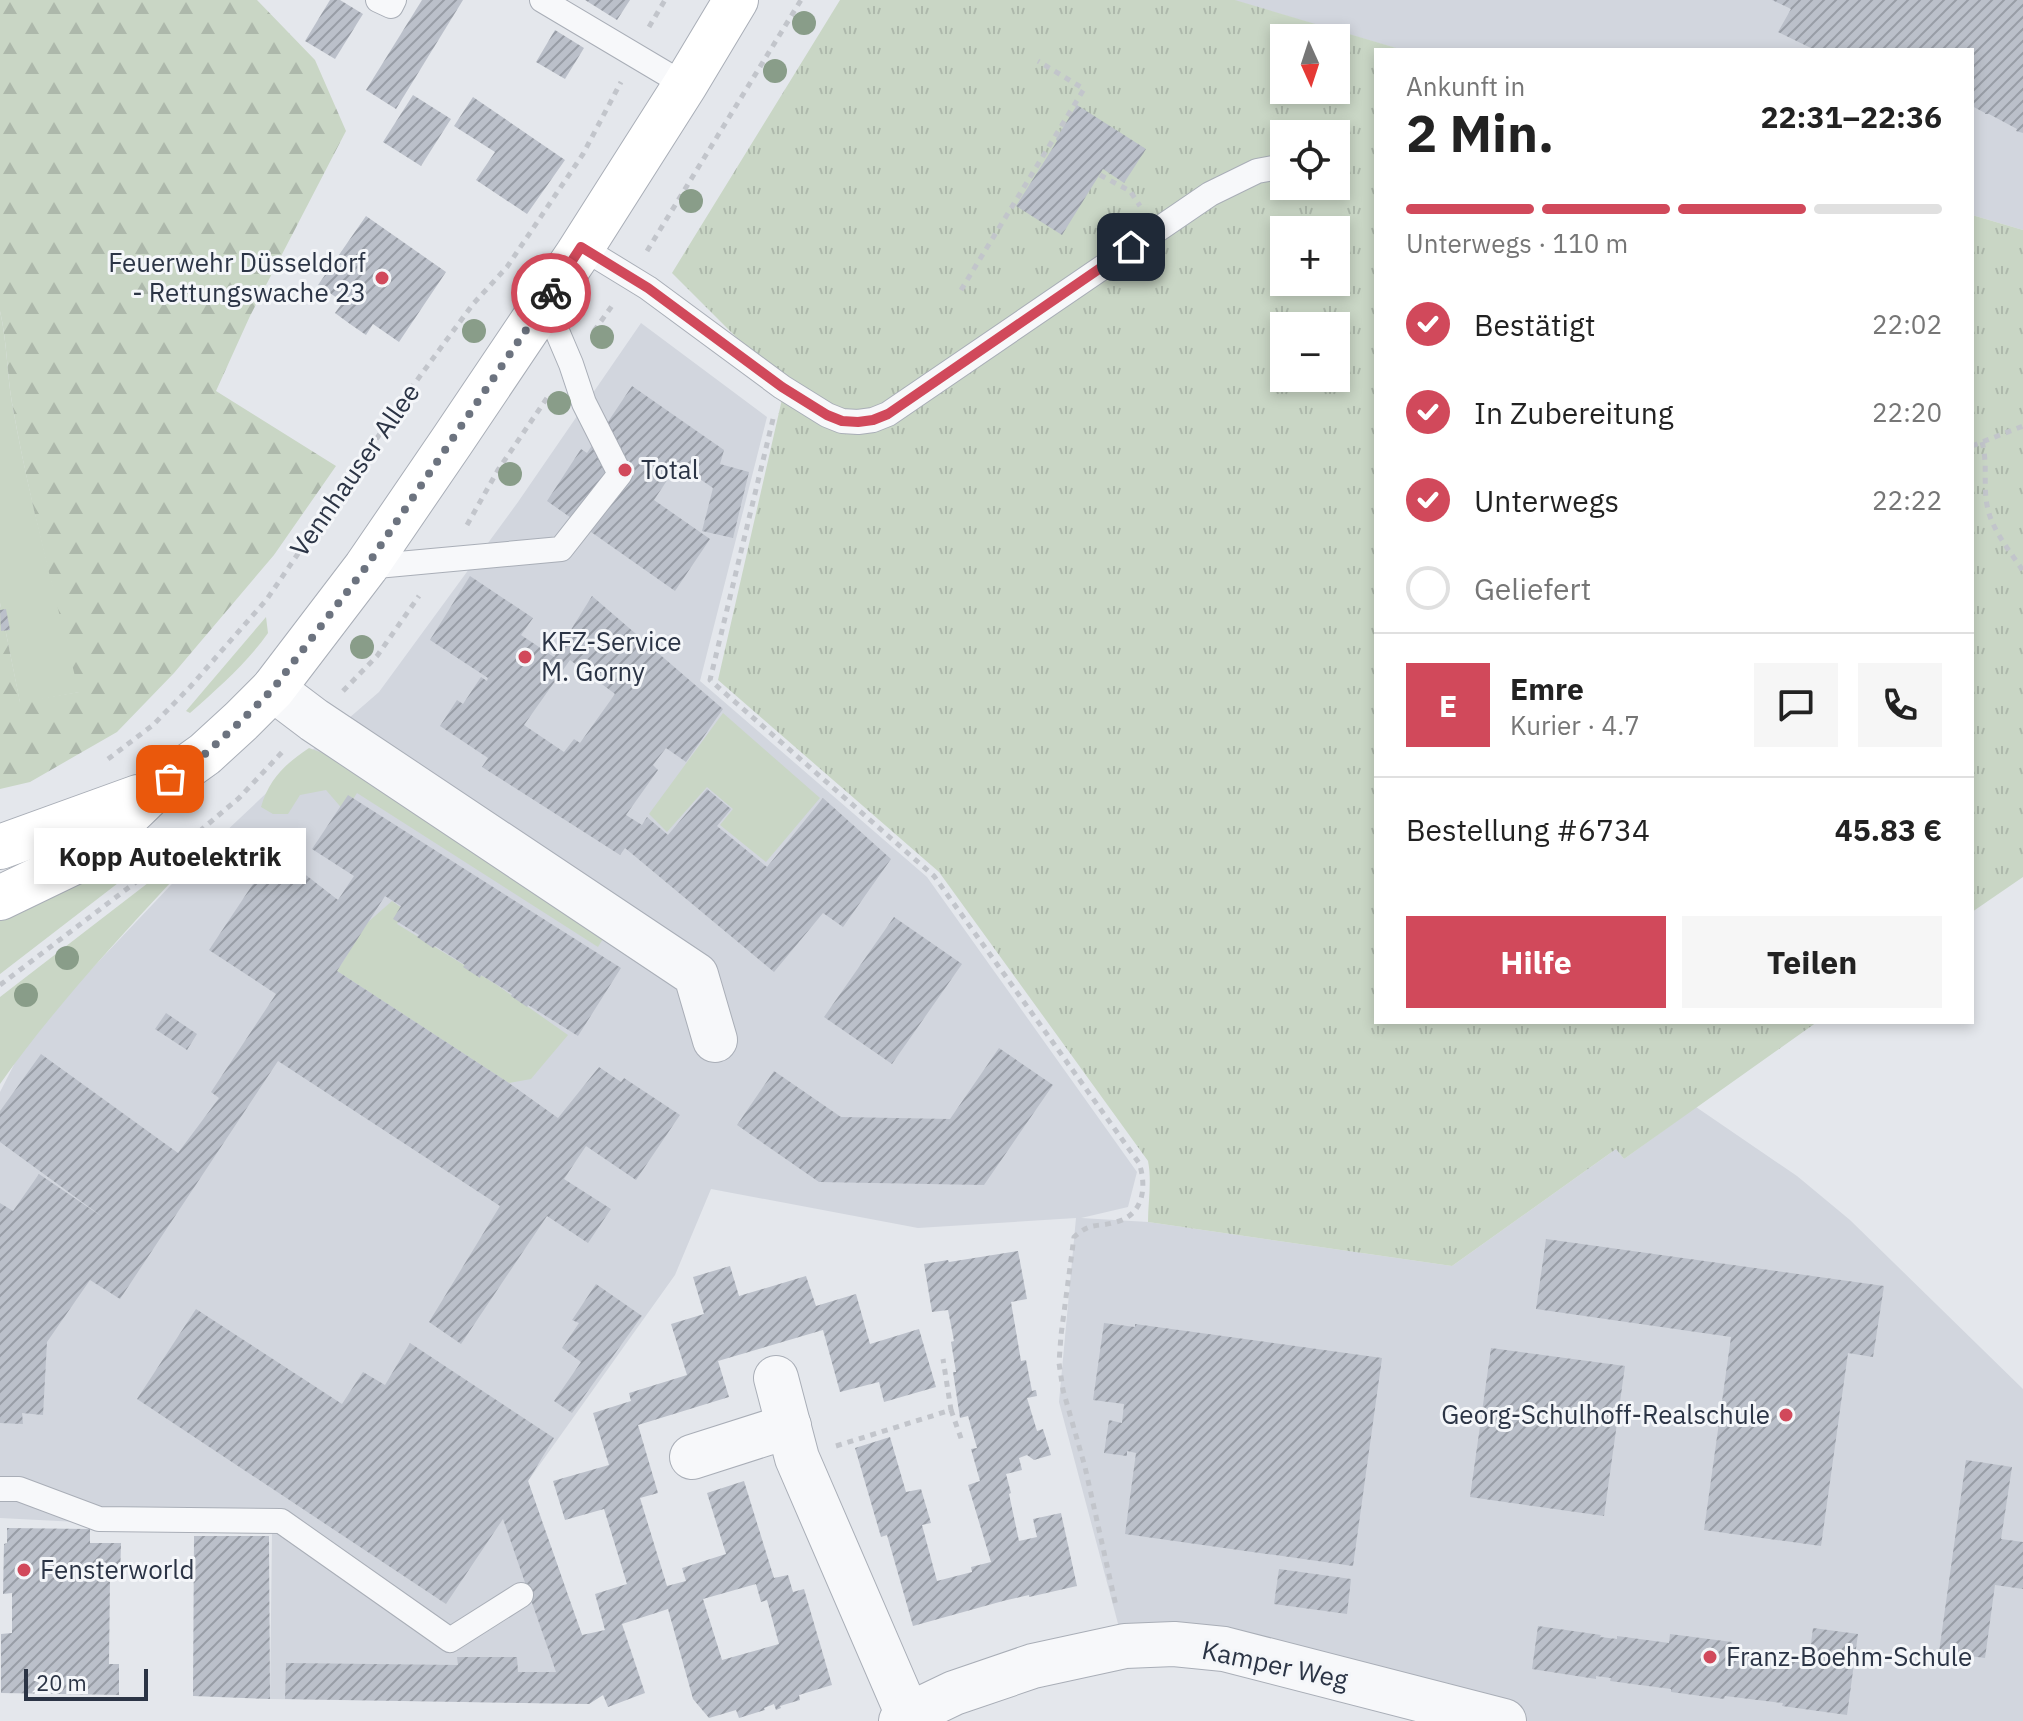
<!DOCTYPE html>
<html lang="de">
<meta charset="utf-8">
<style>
:root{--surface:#fff;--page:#f6f6f6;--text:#222;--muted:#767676;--line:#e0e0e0;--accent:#d1495b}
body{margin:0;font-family:"IBM Plex Sans",sans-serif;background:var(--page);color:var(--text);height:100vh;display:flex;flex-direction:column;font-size:30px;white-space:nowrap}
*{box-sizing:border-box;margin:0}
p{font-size:26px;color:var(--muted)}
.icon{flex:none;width:44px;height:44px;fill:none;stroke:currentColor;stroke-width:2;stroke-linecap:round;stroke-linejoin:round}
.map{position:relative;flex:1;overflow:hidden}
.side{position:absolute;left:1374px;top:48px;width:600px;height:976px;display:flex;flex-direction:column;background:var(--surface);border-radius:0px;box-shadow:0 4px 12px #0003}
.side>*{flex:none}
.needle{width:52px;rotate:177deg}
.buttons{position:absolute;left:1270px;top:24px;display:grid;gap:16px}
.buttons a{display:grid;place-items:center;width:80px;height:80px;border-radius:0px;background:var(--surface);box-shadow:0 4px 12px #0003;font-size:40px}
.scale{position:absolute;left:24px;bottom:20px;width:124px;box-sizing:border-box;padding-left:8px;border:4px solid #2b3445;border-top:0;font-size:22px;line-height:28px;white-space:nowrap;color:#2b3445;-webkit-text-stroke:6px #f4f6f9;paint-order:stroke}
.pin{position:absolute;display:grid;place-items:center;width:68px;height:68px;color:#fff;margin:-34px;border-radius:16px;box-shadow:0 4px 12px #0006}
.courier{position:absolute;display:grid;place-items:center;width:80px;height:80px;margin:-40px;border:6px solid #d1495b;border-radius:50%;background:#fff;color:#222;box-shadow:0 2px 10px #0007}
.bubble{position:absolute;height:56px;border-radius:0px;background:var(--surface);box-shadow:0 4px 12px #0003;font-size:26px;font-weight:800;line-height:56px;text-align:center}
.summary em{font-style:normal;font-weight:800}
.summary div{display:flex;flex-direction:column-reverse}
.summary{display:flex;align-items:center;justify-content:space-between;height:136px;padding:0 32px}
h1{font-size:52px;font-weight:800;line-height:60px}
.bar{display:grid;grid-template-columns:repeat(4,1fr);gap:12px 8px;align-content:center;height:96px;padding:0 32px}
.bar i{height:10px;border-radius:6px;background:var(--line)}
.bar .current{background:var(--accent)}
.bar p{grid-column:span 4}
.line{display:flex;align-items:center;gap:20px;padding:0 32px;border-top:2px solid var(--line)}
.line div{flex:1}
.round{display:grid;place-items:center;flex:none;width:84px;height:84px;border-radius:0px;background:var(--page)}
ol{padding:0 32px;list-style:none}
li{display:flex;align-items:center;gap:24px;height:88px}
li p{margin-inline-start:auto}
li .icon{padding:8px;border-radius:50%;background:var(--accent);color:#fff;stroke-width:4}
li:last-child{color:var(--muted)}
li i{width:44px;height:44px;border:4px solid var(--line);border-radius:50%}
.cta{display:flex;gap:16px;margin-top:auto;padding:16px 32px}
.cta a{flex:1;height:92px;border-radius:0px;background:var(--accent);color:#fff;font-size:32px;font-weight:800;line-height:92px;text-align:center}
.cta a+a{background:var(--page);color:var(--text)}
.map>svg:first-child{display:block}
</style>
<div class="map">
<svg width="2023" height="1721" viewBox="0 0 2023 1721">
<defs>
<pattern id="forest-firs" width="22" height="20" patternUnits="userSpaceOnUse" patternTransform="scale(2)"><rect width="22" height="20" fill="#c9d6c5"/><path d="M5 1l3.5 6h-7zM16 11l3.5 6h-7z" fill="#adb8ab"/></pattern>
<pattern id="park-tufts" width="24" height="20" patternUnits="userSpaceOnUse" patternTransform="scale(2)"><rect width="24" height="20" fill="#c9d6c5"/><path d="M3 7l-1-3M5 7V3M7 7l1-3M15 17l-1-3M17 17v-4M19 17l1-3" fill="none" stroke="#adb8ab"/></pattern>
<pattern id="building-hatch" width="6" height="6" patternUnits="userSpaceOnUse" patternTransform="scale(2)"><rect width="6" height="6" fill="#bbc0ca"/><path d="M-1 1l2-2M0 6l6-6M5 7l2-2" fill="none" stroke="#989da6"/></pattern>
</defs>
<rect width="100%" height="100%" fill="#e4e7ec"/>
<!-- built -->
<g fill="#d2d6de">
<polygon points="1233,0 2023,0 2023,230 1972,215 1972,50 1402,50"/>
<polygon points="641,323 767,417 700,681 927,877 1137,1172 1128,1207 1081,1218 1148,1222 1452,1266 1616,1149 1624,1159 1696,1107 1797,1176 1850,1220 2023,1389 2023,1721 1521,1721 1121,1635 1059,1402 1076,1218 918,1228 711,1189 675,1275 528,1481 603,1695 589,1704 270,1699 272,1532 0,1518 0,1092 21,1051 82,979 187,868 310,752 379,692 518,502"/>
</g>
<!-- green -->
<g fill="#c9d6c5">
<path d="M0,311C7,342 7,373 12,403C29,500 56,596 80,692L20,703L0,603Z"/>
<path d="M266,617L268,633C247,663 218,688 190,713L186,711Z"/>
<polygon points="723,713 820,798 766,862 720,825 733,809 707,787 667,832 649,814"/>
<path d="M309,748L334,757L609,929L598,947L357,793L345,812L326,790L300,795L288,814H273L261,807C269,779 285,764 309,748Z"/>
<polygon points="146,845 151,852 150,858 148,860 0,974 0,921 124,859"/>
<path d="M159,879L170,883C110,948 51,1012 0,1084V997L148,883Z"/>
<polygon points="392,901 406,911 397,924 497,985 568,1035 531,1079 509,1083 337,971 367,923"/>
</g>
<!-- forest -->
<path fill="url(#forest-firs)" d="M0,0H257L315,60L346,131L250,316L216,391L336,466L274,555L174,673L117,732L30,782L0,789V603L20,702L79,692C55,596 29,500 12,403C7,373 7,342 0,311Z"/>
<!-- park -->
<g fill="url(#park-tufts)" fill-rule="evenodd">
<path d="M840,0H1235L1403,50H1376V1022H1817L1624,1159L1616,1149L1452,1266L1148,1222C1148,1202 1152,1181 1148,1161L939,872L718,680L785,386L672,273ZM1284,38H1336V90H1284ZM1284,134H1336V186H1284ZM1284,230H1336V282H1284ZM1284,326H1336V378H1284Z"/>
<polygon points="1972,215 2023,230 2023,877 1972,912"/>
</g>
<!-- building -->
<g fill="url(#building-hatch)" fill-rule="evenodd">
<polygon points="330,0 340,0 363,14 335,59 305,41"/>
<polygon points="422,0 463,0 396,109 366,90"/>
<polygon points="585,0 630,0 617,20"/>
<polygon points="1772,0 2023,0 2023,133 2016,131 2017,129 1989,114 1985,114 1985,113 1972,106 1972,50 1815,50 1778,32 1791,9"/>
<polygon points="555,30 584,48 565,79 536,62"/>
<polygon points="413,95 451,119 421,166 383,142"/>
<polygon points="473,97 565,160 527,214 476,180 495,152 454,126"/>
<polygon points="1077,105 1146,149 1124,183 1103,169 1062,235 1016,206 1054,146 1057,141 1056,139"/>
<polygon points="366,216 446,272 399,342 373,324 366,335 350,324 335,313 343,302 318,285"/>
<polygon points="632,386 724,450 720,464 749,472 733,538 702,531 713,488 678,464 654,500 710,539 675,591 547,501 581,449 587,453"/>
<path d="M470,576L533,618L521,635L554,657L592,596L723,709L686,762L666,748L653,765L658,770L626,815L642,825L647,817L668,835L707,789L731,809L717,826L767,867L823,798L891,859L843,927L823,913L774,972L625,848L620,855L482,767L488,758L440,726L457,700L463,704L481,677L487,681L488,678L430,640ZM570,660L615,694L580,743L574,739L564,752L524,725Z"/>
<polygon points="6,609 10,630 1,631 0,610"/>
<polygon points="348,795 621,968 578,1036 528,1005 527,1007 511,996 512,994 481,975 480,978 463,967 465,965 435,946 433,948 417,937 419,935 393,919 401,906 385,896 337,971 509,1083 558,1118 599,1067 621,1082 624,1078 680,1115 636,1180 586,1146 564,1179 611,1209 588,1243 547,1216 461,1344 429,1322 500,1206 278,1061 120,1299 90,1280 47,1342 43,1415 22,1413 23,1424 0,1423 0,1203 13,1211 39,1174 104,1218 0,1142 0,1111 41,1054 178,1153 219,1098 211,1092 276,994 209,950 275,851 338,900 354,876 312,849"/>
<polygon points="894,917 962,964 892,1064 824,1017"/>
<polygon points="166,1013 197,1034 187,1050 155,1029"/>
<polygon points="999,1048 1053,1085 984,1185 819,1182 737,1125 774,1071 841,1117 950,1119"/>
<polygon points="1546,1239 1884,1286 1873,1357 1848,1353 1821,1546 1704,1530 1731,1337 1536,1309"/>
<polygon points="1018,1251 1027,1299 1011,1302 1021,1361 1026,1360 1032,1391 1036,1390 1037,1396 1027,1398 1037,1431 1043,1429 1051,1455 1034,1460 1027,1455 1019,1458 1022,1470 1006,1474 1011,1493 1009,1494 1019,1541 1037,1537 1033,1519 1061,1513 1077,1586 1029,1597 1029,1595 1003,1601 913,1626 887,1535 881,1537 855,1448 890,1437 906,1492 921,1489 931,1523 922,1525 937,1581 972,1572 971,1567 991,1562 968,1485 980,1481 971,1449 977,1448 968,1416 960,1418 953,1372 956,1372 951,1342 954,1341 948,1310 932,1312 924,1264 948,1260 949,1262"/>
<path d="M730,1266L739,1296L806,1276L816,1306L856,1294L870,1344L919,1329L936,1387L884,1402L879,1382L840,1392L823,1330L718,1361L729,1397L638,1425L658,1493L640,1498L667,1586L686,1581L682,1568L726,1554L707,1493L744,1481L774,1578L788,1575L793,1592L804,1589L832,1685L799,1695L800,1700L780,1706L781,1708L776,1710L774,1704L764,1708L765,1710L739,1718L736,1710L709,1718L693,1699L668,1609L622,1624L645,1693L608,1707L603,1695L589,1704L285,1699L286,1663L458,1665L457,1657H517L518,1672H556L503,1519L446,1604L137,1399L196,1309L342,1404L363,1372L385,1385L410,1343L554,1438L528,1481L582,1635L605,1630L595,1594L627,1584L604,1509L565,1520L553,1481L609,1465L593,1413L631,1401L629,1393L687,1375L671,1324L704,1314L693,1277ZM756,1584L761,1602L767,1600L779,1644L722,1660L703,1599Z"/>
<polygon points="596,1284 642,1316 572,1413 554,1401 581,1362 562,1348 579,1323 572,1320"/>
<polygon points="1104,1323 1135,1327 1135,1324 1382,1358 1353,1566 1125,1534 1136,1453 1127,1451 1127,1456 1104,1453 1109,1420 1122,1423 1124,1404 1093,1400"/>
<polygon points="1491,1348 1625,1366 1604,1516 1470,1497"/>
<polygon points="1966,1460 2012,1467 2001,1539 2023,1542 2023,1589 1995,1585 1985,1658 1939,1652"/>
<polygon points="7,1528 90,1529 90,1543 121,1543 120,1579 110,1580 109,1664 119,1664 119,1695 1,1693 1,1634 12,1633 12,1593 3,1594 4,1544 7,1543"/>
<polygon points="194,1536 269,1536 270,1699 193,1696"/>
<polygon points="1279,1569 1351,1579 1347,1614 1274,1604"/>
<polygon points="1538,1626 1601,1635 1600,1637 1617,1639 1617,1636 1669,1643 1670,1634 1732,1642 1731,1650 1809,1659 1813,1628 1858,1634 1847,1715 1782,1706 1783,1703 1725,1696 1724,1699 1671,1692 1671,1689 1610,1681 1611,1678 1596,1676 1596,1679 1532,1669"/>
</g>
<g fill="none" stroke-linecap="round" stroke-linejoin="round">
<defs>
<g id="lane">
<polyline points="378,0 391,6 394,0"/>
<polyline points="542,0 685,85"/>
<polyline points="581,247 648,288 782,387 827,415 842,421 858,422 873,420 888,414 1210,194 1257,171 1284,166"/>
<polyline points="366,567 561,549 620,474 584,403 571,364 545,303"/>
<polyline points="0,1489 19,1489 99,1519 281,1521 450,1640 521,1595"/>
</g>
<g id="street">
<polyline points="273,689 314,720 696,975 715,1040"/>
<polyline points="776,1378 797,1458 908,1715"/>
<polyline points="692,1457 789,1426"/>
<polyline points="901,1721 908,1715 954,1693 1033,1666 1125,1646 1174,1644 1224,1649 1504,1721"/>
</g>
<g id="secondary">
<polyline points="0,847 138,797"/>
<polyline points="0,898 85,857 152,792 205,754 241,721 273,689 366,567 452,441 577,255 685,85 736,0"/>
</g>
</defs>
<!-- lane casing -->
<use href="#lane" stroke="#a9aeb7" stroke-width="26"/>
<!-- street casing -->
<use href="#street" stroke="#a9aeb7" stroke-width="46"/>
<!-- secondary casing -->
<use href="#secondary" stroke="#a9aeb7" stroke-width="46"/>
<!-- path -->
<g stroke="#c2c5cb" stroke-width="5" stroke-dasharray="6 6" stroke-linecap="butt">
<polyline points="649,27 665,0"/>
<polyline points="1100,175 1130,191 1140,206"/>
<polyline points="647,251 801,0"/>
<polyline points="961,290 1084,89 1038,61"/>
<polyline points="594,331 614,303"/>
<path d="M773,419L710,680L934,876L1139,1163C1147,1186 1144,1215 1116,1222C1096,1228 1092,1221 1074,1237L1061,1335L1059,1363L1063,1390L1085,1467L1116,1606"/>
<path d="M1982,442C1988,463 1983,484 1987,505C1991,529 2010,551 2023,571"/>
<polyline points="1972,446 2023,426"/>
<polyline points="467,525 498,470 547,398"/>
<polyline points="343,691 377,656 419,596"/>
<polyline points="108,759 153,725 190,687 267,599 412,387 473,304 507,267 583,154 621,82"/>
<polyline points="0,985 169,857 239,798 285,749"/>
<polyline points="951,1410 962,1441"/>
<polyline points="836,1446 951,1410 943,1359"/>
</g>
<!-- lane -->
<use href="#lane" stroke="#f7f8fa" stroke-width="24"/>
<!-- street -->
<use href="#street" stroke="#f7f8fa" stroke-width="44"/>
<!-- secondary -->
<use href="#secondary" stroke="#fff" stroke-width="44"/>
</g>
<!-- trees -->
<g fill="#899d89">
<circle cx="804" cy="23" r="12"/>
<circle cx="775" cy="71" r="12"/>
<circle cx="691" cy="201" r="12"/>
<circle cx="474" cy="331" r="12"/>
<circle cx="602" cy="337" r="12"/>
<circle cx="559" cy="403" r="12"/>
<circle cx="510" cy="474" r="12"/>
<circle cx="362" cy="647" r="12"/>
<circle cx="67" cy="958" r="12"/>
<circle cx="26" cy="995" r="12"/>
</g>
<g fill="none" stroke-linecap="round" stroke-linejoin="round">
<!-- done -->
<polyline stroke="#6c737f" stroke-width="8" stroke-dasharray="0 14.4" points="170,779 205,754 241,721 273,689 366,567 551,293"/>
<!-- route -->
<polyline stroke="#d1495b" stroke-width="10" points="551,293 581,247 648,288 782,387 827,415 842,421 858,422 873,420 888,414 1131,247"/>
</g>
<!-- markers -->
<g fill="#d1495b" stroke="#f4f6f9" stroke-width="3">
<circle cx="382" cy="278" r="8"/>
<circle cx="625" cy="470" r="8"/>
<circle cx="525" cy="657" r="8"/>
<circle cx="1786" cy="1415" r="8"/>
<circle cx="24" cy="1570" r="8"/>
<circle cx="1710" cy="1657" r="8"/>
</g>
<g text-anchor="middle" stroke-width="6" stroke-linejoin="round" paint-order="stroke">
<!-- poi labels -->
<g font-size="26" fill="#2b3445" stroke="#f4f6f9" text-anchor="start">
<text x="366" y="272" text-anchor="end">Feuerwehr Düsseldorf<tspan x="366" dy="30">- Rettungswache 23</tspan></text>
<text x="641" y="479">Total</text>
<text x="541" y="651">KFZ-Service<tspan x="541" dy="30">M. Gorny</tspan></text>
<text x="1770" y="1424" text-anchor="end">Georg-Schulhoff-Realschule</text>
<text x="40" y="1579">Fensterworld</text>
<text x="1726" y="1666">Franz-Boehm-Schule</text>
</g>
<!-- street labels -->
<g font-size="26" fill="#2b3445" stroke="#f4f6f9">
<text transform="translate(355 470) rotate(-55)" y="9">Vennhauser Allee</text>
<text transform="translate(1275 1665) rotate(12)" y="9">Kamper Weg</text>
</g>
</g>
</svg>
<div class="buttons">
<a><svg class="needle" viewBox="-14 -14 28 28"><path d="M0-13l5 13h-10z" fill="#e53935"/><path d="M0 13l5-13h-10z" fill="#767676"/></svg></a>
<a><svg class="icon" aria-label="locate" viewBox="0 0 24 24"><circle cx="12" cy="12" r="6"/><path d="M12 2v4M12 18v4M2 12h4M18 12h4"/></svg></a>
<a>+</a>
<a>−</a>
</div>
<div class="scale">20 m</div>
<div class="pin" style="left:170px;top:779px;background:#ea580c"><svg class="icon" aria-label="bag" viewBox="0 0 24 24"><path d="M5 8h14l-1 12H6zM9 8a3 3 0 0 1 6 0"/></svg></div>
<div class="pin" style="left:1131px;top:247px;background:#1f2937"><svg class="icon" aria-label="home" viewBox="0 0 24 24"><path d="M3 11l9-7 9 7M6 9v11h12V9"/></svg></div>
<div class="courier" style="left:551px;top:293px"><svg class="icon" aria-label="bike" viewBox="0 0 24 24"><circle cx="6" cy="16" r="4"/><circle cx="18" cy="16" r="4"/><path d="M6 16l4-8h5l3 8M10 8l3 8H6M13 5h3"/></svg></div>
<div class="bubble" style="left:34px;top:828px;width:272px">Kopp Autoelektrik</div>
<section class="side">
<div class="summary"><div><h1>2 Min.</h1><p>Ankunft in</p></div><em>22:31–22:36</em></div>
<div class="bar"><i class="current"></i><i class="current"></i><i class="current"></i><i></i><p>Unterwegs · 110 m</p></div>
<ol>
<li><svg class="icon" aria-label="check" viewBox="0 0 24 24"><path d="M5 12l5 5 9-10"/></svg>Bestätigt<p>22:02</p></li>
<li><svg class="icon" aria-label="check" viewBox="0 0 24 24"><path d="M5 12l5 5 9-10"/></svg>In Zubereitung<p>22:20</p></li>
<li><svg class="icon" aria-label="check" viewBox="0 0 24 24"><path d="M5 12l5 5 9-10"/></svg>Unterwegs<p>22:22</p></li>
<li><i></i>Geliefert</li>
</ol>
<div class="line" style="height:144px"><b class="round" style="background:var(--accent);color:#fff">E</b><div><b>Emre</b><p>Kurier · 4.7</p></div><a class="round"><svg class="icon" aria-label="chat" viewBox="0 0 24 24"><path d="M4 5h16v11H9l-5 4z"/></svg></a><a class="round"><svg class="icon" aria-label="phone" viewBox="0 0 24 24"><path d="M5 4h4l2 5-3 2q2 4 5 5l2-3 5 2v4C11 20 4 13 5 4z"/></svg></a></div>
<div class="line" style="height:104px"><div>Bestellung #6734</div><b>45.83 €</b></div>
<div class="cta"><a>Hilfe</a><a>Teilen</a></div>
</section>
</div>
